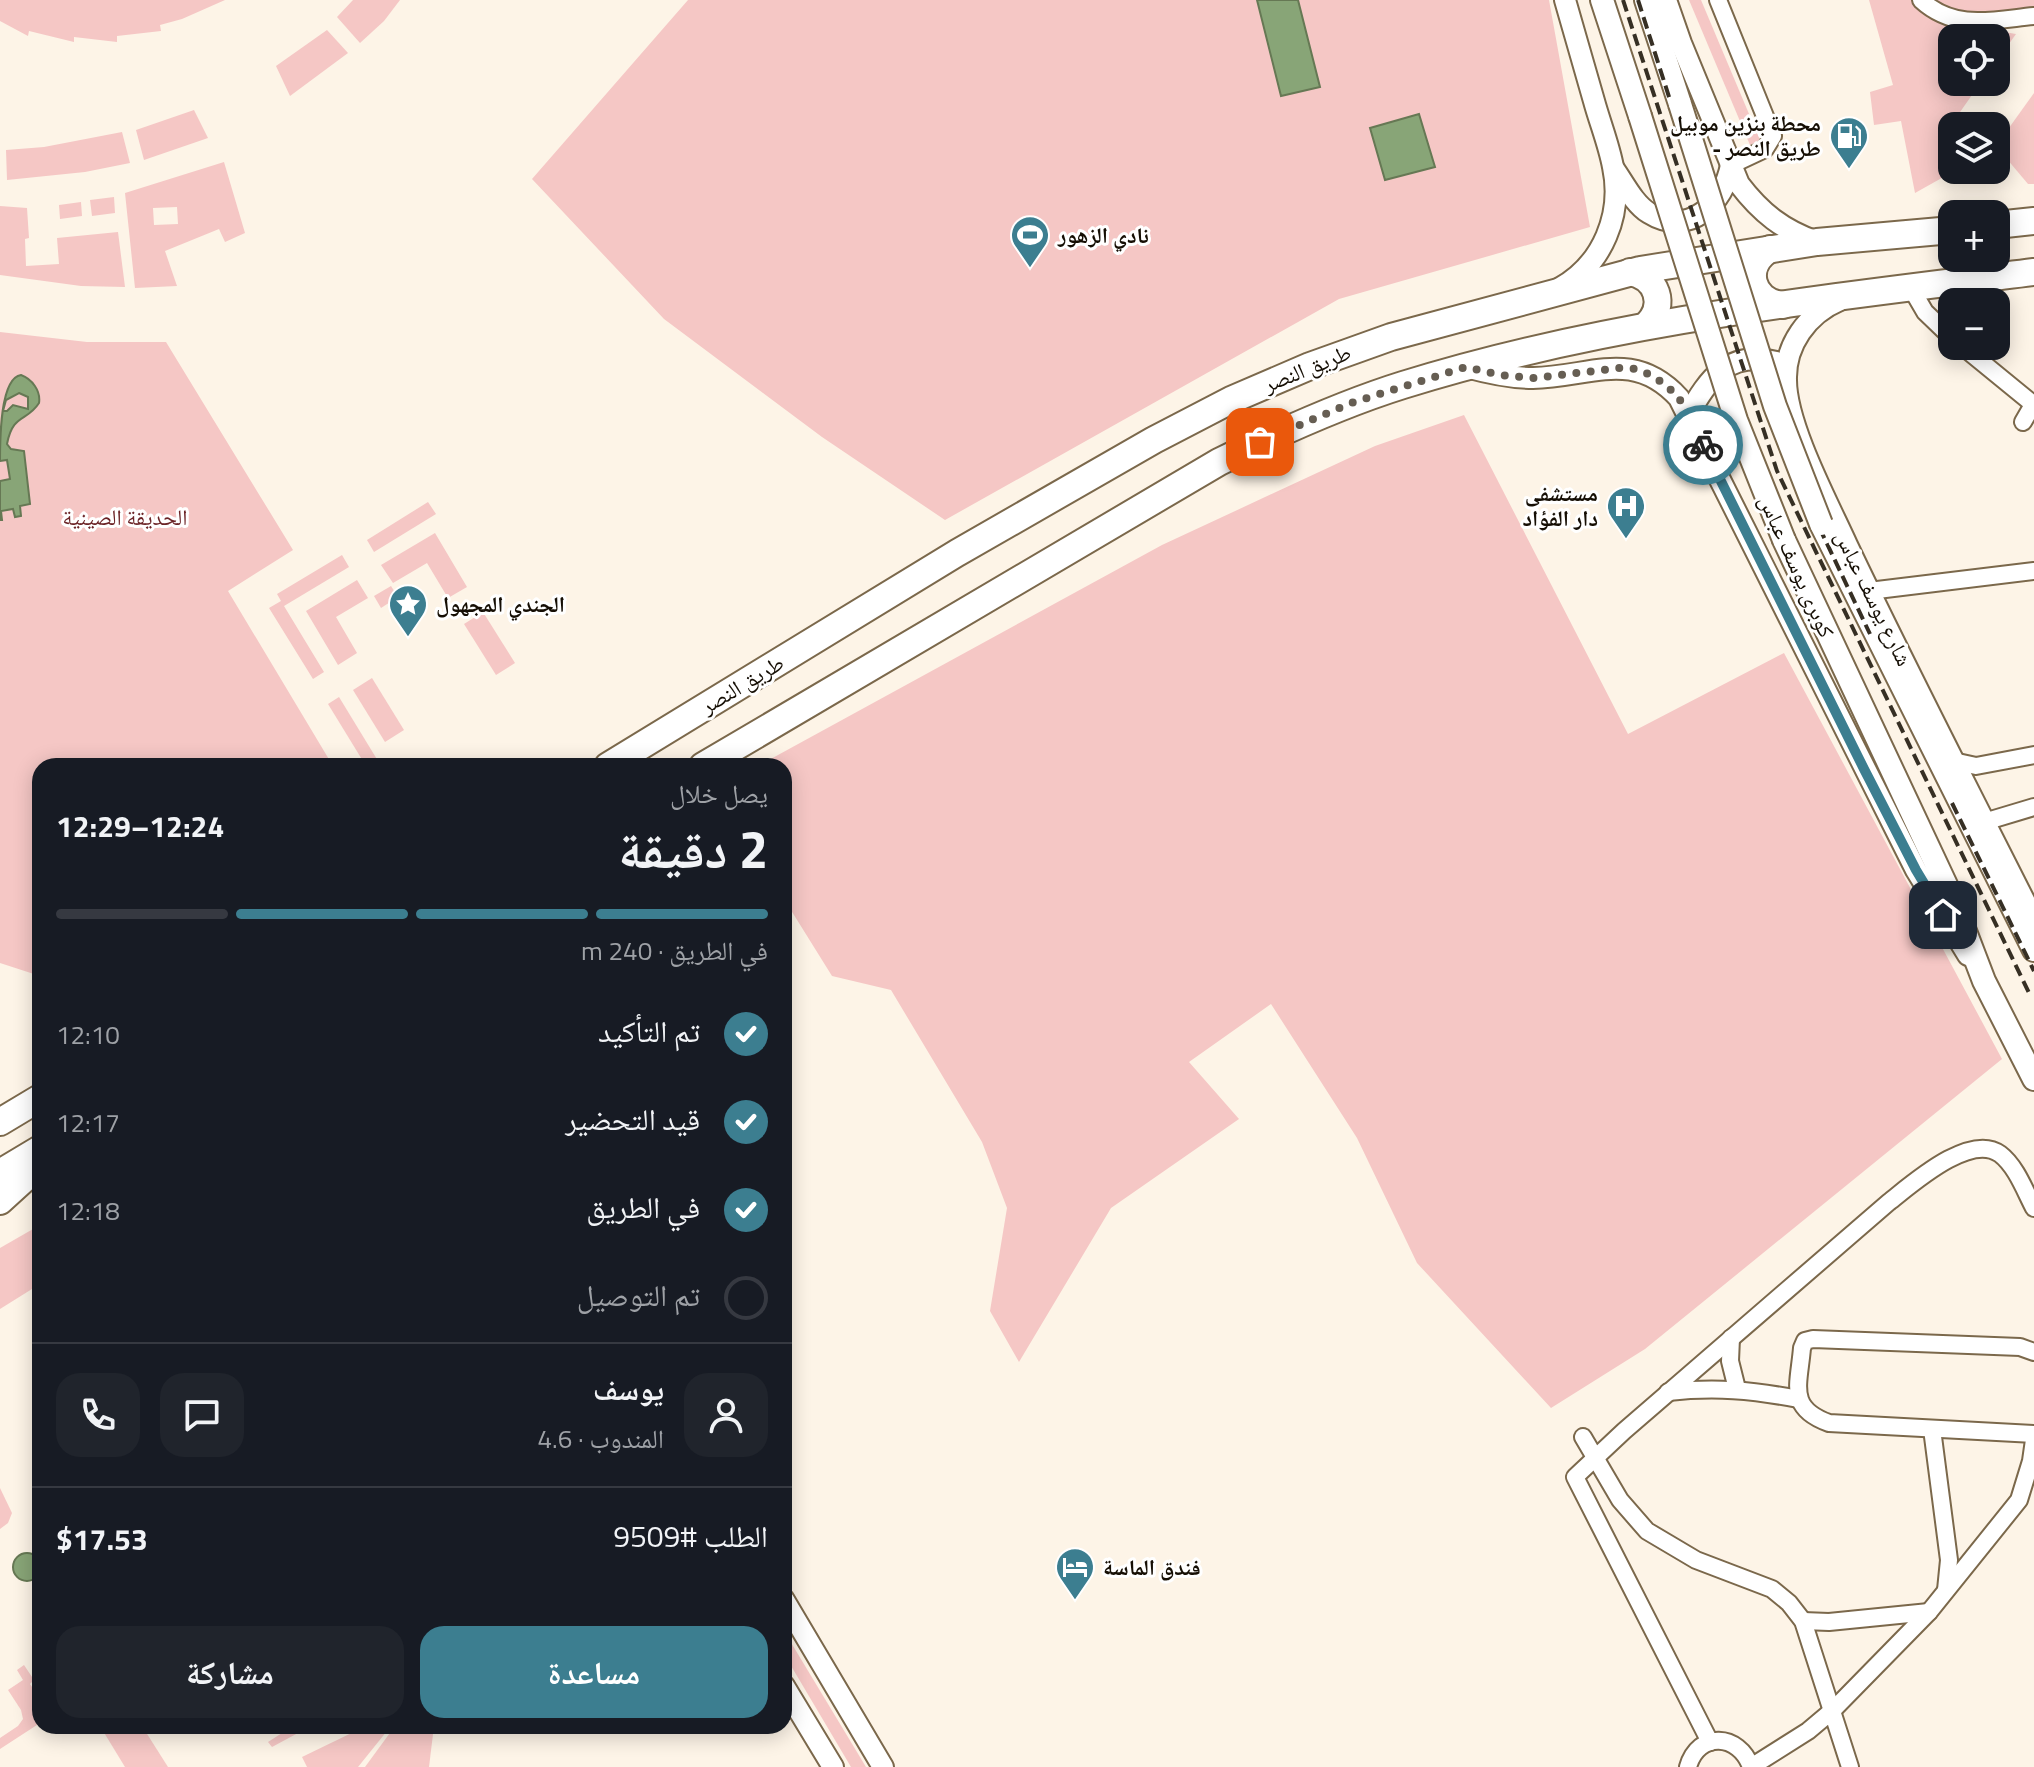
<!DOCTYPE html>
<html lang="ar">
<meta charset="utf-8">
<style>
:root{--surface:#171b24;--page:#20242c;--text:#f1f3f6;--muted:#9ea1a6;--line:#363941;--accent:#3c7e90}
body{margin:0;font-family:"Titillium Web","Noto Naskh Arabic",sans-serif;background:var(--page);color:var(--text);direction:rtl;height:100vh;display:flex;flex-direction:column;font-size:30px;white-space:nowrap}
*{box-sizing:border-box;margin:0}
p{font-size:26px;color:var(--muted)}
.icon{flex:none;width:44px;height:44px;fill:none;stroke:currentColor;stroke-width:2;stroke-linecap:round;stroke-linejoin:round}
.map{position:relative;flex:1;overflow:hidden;direction:ltr}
.sheet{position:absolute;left:32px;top:758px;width:760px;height:976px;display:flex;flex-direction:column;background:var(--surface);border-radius:24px;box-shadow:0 4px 20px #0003;direction:rtl}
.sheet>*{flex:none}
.fabs{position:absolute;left:1938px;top:24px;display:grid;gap:16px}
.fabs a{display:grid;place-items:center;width:72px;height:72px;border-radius:16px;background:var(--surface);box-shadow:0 4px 20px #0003;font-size:40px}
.pin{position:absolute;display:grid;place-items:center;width:68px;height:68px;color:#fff;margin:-34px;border-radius:16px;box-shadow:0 4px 12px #0006}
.courier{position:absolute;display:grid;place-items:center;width:80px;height:80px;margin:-40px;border:6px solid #3c7e90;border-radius:50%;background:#fff;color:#222;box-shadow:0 2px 10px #0007}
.head em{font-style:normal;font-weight:700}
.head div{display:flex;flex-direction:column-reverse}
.head{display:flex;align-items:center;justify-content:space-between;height:136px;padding:0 24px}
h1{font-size:52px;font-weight:700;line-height:60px}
.bar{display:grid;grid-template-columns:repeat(4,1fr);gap:12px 8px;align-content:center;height:96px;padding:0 24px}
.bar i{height:10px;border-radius:6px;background:var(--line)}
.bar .active{background:var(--accent)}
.bar p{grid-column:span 4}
.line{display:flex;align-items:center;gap:20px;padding:0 24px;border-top:2px solid var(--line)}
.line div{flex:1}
.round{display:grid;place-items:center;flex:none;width:84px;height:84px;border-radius:24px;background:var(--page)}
ol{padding:0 24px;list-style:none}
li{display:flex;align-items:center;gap:24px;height:88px}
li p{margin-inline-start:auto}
li .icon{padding:8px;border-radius:50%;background:var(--accent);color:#fff;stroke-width:4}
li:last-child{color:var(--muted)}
li i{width:44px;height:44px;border:4px solid var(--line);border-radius:50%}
.cta{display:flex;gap:16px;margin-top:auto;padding:16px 24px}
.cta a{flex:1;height:92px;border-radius:24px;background:var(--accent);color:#fff;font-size:32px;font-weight:700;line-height:92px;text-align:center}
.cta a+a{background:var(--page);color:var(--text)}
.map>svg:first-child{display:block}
</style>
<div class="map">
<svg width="2034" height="1767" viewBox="0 0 2034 1767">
<rect width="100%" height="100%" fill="#fdf4e7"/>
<!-- green -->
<g fill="#f5c7c5" fill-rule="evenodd">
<polygon points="0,0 225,0 182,19 160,25 161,31 117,36 117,42 74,37 74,42 29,31 28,36 0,21"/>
<polygon points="353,0 400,0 384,21 360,43 337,17"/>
<polygon points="688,0 1549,0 1590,227 1339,299 945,520 822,437 664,319 532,179"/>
<polygon points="1689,0 1701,0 1760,140 1750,145"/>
<polygon points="1869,0 2034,0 2034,23 1993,30 2016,34 1996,62 1996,38 1952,38 1952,82 1981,82 1958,115 1971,126 1952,126 1952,170 1956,170 1915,193 1901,121 1874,125 1870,92 1893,85"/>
<polygon points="327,30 348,53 290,96 276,66"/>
<polygon points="2034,93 2034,184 2028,184 1996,146"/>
<polygon points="194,110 208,138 144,160 136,130"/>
<polygon points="122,132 130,163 85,172 7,180 6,150 44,147"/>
<path d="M224,162L245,233L225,242L219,229L165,251L177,286L135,288L125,193ZM177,207L178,224L154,225L153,208Z"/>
<polygon points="114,197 115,213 92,216 90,200"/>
<polygon points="81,202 82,216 60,219 59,205"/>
<polygon points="0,206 27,208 29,238 25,239 26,266 59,264 57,238 118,232 125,287 81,286 0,275"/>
<polygon points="0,332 87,342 166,342 293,550 228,591 333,766 40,766 40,976 0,963"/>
<polygon points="1464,415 1628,734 1784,653 2002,1059 1645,1349 1551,1408 1417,1263 1357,1138 1271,1004 1189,1062 1239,1119 1111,1208 1019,1362 990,1311 1007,1208 982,1142 891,990 832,976 784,899 784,766 758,766 1162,545 1375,446"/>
<polygon points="428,502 436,514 374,552 367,540"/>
<polygon points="435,533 467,587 448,598 427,563 393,583 381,565"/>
<polygon points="342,555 349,567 284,606 324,672 313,679 269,608 281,601 277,594"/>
<polygon points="357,580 368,598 336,617 357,653 338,665 306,611"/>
<polygon points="391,586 398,597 381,608 374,596"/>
<polygon points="483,612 515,663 496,675 464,624"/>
<polygon points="372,678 404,730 385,742 353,690"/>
<polygon points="339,697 378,761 366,766 328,704"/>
<polygon points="40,1225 40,1284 0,1309 0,1248"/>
<polygon points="0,1488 12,1513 8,1523 0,1529"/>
<polygon points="784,1631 866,1767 851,1767 784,1654"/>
<polygon points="24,1665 34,1680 30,1684 40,1699 40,1723 0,1749 0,1738 18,1726 23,1719 21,1710 8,1690 23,1680 17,1670"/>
<polygon points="100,1726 142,1726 168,1767 125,1767"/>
<polygon points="293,1726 311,1726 272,1747 268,1742"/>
<polygon points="366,1726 391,1726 358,1767 307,1767 302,1757"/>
<polygon points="395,1726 434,1726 429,1767 365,1767"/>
</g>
<!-- water -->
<g fill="#88a577" stroke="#667854" stroke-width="2" fill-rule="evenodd">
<polygon points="1257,0 1298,0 1320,87 1281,96"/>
<polygon points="1419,114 1435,167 1385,180 1370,128"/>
<path d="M21,375C32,379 41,391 39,403C27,422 13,413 7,444L11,449L24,451L30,504L20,506L21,516L15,517L13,509L1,511L2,520H0V481L10,479L7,460L0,461C0,439 0,378 21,375ZM19,393L28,397V409L13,405L7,411H3L6,400Z"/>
<circle cx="27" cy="1567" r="14"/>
</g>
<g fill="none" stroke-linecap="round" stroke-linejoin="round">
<defs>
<g id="minor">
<polyline points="1718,0 1773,136 1765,149 1731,165"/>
<path d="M1921,0C1955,31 1993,20 2034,16"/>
<polyline points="1911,288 1925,312 1952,338"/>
<polyline points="1962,346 2033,404"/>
<polyline points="2023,422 2034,403"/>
<polyline points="1869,591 2034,571"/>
<polyline points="1953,761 1976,766 2034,755"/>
<polyline points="1984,822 2034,807"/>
<polyline points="1731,1338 1730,1361 1737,1389"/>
<path d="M2034,1352L2020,1347L1813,1339L1805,1341L1802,1348C1799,1385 1787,1408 1829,1423L2034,1434"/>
<path d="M1668,1392C1715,1387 1752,1390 1798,1399"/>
<polyline points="1932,1429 1949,1560 1946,1590"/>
<polyline points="1583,1437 1620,1500 1647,1531 1696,1560 1772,1589 1789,1603 1803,1621 1850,1767"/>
<polyline points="1803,1621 1829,1622 1929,1612"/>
<path d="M1710,1742L1575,1477L1624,1431L1889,1202C1912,1184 1970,1132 2000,1154C2016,1166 2025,1191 2034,1208"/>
<path d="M1688,1767C1698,1731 1739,1733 1751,1767"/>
<polyline points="1751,1767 1808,1731 1833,1710 1929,1612 2019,1500 2031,1461 2034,1440"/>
</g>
<g id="tertiary">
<path d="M1666,0L1681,43L1739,184C1761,213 1783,230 1817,242"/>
<path d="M1614,169C1624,183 1634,204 1649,213C1689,238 1724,203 1731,165"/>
<path d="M1560,288C1603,264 1623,214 1613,167C1609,145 1600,123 1594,101C1584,67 1575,34 1565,0"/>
<path d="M1840,300C1807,314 1785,345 1786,380C1786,425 1828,503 1847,545C1907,671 1971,795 2034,920"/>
<path d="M1466,367C1488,373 1510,378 1533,378C1591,377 1633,348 1679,398L1916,870L1968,955"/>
<path d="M1688,415C1709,378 1728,350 1776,362"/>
<polyline points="784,1600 883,1767"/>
<polyline points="784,1686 833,1767"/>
</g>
<g id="secondary">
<polyline points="1602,0 1640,116"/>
<polyline points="1646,0 1680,104"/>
<polyline points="1821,524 2034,950"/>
<polyline points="1784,540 1953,900 1984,981 2034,1079"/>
</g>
<g id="trunk">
<polyline points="1996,225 2034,221"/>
<path d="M1770,249C1742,265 1750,302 1783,305"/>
<path d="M1630,272C1657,277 1667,305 1647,325"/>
<polyline points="608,766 957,553 1154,440 1231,400 1310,366 1391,337 1640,270 1817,242 1952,230"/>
<path d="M703,766L1219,462C1278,433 1339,405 1403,385C1608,321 1822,299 2034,272"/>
<polyline points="0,1122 40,1098"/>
<polyline points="0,1173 40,1149"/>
<polyline points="0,1201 33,1171 40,1159"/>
</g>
</defs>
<!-- minor casing -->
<use href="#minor" stroke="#7b684b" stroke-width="20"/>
<!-- tertiary casing -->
<use href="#tertiary" stroke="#7b684b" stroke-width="24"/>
<!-- secondary casing -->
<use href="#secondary" stroke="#7b684b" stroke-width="26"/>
<!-- trunk casing -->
<use href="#trunk" stroke="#7b684b" stroke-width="30"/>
<!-- minor -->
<use href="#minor" stroke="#fff" stroke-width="16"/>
<!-- tertiary -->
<use href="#tertiary" stroke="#fff" stroke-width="20"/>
<!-- secondary -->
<use href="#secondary" stroke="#fff" stroke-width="22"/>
<!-- trunk -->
<use href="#trunk" stroke="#fff" stroke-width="26"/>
<!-- rail -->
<g stroke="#362f24" stroke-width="4" stroke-dasharray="12 6" stroke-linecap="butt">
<polyline points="1623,0 1777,471 2031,997"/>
<polyline points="1638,0 1750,350 1790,466 1870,634"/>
<polyline points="1952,803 2034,971"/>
</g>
<defs>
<g id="secondary-bridge">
<polyline points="1680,104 1775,406 1821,524"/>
<polyline points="1640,116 1736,420 1784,540"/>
</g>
</defs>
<!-- secondary-bridge casing -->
<use href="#secondary-bridge" stroke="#7b684b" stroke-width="26" stroke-linecap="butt"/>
<!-- secondary-bridge -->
<use href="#secondary-bridge" stroke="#fff" stroke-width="22"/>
</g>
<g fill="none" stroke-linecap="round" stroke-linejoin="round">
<!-- done -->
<polyline stroke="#665e53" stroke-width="8" stroke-dasharray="0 14.4" points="1260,442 1351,403 1466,367 1500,375 1534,378 1620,368 1637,369 1653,376 1667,386 1679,398 1703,445"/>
<!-- route -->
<polyline stroke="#3c7e90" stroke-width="10" points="1703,445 1864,769 1916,870 1943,915"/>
</g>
<!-- icons -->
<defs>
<symbol id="fuel-pin" viewBox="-11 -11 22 30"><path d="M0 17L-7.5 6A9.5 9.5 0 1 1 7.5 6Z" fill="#3c7e90" stroke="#fff"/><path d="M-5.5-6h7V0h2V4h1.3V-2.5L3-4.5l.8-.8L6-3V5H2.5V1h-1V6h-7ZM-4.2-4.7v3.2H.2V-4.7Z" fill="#fff"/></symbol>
<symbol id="stadium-pin" viewBox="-11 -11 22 30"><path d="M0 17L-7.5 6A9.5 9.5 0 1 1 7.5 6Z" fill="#3c7e90" stroke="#fff"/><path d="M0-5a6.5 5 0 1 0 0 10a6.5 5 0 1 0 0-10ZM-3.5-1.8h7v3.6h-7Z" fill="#fff"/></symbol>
<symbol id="hospital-pin" viewBox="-11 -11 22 30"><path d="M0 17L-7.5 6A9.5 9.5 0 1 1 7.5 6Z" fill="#3c7e90" stroke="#fff"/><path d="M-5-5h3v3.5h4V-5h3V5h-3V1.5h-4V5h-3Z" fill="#fff"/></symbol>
<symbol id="sight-pin" viewBox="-11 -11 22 30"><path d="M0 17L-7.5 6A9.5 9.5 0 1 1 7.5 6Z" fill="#3c7e90" stroke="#fff"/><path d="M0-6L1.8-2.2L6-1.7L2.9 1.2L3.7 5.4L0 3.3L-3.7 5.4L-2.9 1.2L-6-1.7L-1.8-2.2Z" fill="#fff"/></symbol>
<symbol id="hotel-pin" viewBox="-11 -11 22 30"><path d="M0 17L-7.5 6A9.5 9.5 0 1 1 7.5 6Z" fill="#3c7e90" stroke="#fff"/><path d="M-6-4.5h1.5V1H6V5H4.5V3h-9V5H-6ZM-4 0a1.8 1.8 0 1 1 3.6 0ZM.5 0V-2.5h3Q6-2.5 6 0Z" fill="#fff"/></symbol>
</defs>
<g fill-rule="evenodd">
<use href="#fuel-pin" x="1827" y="114" width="44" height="60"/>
<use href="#stadium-pin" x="1008" y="213" width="44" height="60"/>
<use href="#hospital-pin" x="1604" y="484" width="44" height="60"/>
<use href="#sight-pin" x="386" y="582" width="44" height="60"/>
<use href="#hotel-pin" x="1053" y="1545" width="44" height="60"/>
</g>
<g text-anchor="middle" stroke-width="6" stroke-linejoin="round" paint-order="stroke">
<!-- poi labels -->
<g font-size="22" font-weight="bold" fill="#150e04" stroke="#fff" text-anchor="start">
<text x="1821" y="131" text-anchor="end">محطة بنزين موبيل<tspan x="1821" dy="25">- طريق النصر</tspan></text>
<text x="1058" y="243">نادي الزهور</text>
<text x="1598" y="501" text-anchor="end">مستشفى<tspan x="1598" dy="25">دار الفؤاد</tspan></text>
<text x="436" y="612">الجندي المجهول</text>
<text x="1103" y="1575">فندق الماسة</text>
</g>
<!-- street labels -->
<g font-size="22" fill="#150e04" stroke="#fff">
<text transform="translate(1307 368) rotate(-22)" y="8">طريق النصر</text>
<text transform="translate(1797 566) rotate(66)" y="8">كوبرى يوسف عباس</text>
<text transform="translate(1874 598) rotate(64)" y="8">شارع يوسف عباس</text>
<text transform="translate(742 684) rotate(-31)" y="8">طريق النصر</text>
</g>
<!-- park labels -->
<g font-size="22" fill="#6b2326" stroke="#fff">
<text x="125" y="525">الحديقة الصينية</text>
</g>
</g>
</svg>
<div class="fabs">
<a><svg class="icon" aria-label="locate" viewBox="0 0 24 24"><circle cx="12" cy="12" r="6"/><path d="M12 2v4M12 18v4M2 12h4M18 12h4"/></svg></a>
<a><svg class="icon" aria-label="layers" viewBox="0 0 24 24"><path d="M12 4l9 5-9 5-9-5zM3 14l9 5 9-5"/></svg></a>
<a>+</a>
<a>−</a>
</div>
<div class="pin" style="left:1260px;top:442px;background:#ea580c"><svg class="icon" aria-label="bag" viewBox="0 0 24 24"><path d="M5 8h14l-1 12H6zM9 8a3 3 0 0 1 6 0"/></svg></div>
<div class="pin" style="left:1943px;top:915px;background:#1f2937"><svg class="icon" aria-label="home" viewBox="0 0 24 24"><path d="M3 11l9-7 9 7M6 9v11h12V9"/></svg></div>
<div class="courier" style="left:1703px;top:445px"><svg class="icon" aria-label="bike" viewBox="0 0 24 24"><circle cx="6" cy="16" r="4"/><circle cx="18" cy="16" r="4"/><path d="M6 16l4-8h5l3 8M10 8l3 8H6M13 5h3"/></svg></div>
<section class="sheet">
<div class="head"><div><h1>2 دقيقة</h1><p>يصل خلال</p></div><em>12:24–12:29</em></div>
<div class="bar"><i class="active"></i><i class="active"></i><i class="active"></i><i></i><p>في الطريق · 240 m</p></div>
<ol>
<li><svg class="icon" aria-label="check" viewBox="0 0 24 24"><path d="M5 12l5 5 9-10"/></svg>تم التأكيد<p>12:10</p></li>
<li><svg class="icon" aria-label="check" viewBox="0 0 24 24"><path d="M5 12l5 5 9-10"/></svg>قيد التحضير<p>12:17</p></li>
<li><svg class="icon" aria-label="check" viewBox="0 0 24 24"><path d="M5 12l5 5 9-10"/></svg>في الطريق<p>12:18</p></li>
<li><i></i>تم التوصيل</li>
</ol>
<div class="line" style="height:144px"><a class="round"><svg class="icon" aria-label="person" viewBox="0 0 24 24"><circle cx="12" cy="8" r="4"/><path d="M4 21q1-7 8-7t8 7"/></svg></a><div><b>يوسف</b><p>المندوب · 4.6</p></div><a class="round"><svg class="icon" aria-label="chat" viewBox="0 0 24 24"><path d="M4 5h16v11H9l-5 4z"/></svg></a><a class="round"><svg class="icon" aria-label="phone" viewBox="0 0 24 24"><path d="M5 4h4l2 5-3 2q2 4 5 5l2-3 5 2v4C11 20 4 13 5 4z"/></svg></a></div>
<div class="line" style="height:104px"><div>الطلب #9509</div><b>$17.53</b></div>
<div class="cta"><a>مساعدة</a><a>مشاركة</a></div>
</section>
</div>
